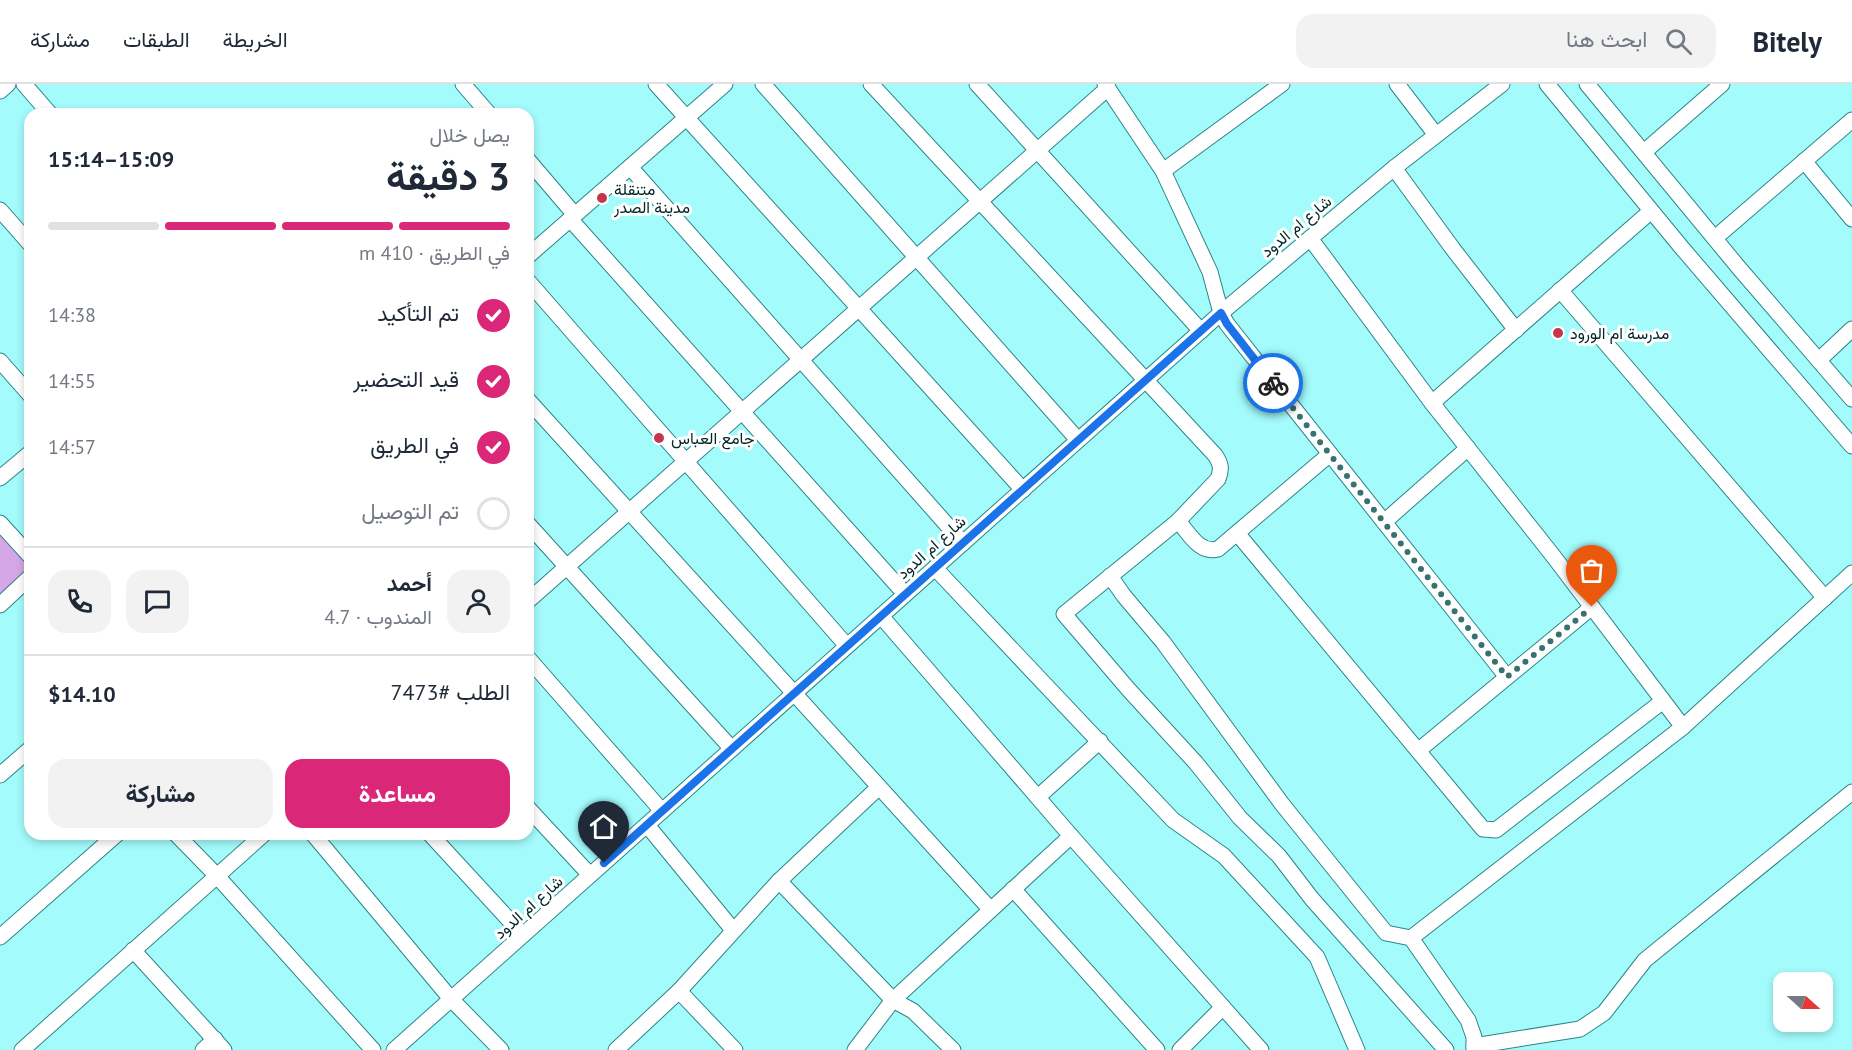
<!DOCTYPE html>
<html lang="ar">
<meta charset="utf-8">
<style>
:root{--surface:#fff;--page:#f2f2f3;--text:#1f2937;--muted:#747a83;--line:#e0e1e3;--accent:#db2777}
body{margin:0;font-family:"PT Sans",Vazirmatn,sans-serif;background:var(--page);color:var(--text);direction:rtl;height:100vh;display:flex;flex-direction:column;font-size:22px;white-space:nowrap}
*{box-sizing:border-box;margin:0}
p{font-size:20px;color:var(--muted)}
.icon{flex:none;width:33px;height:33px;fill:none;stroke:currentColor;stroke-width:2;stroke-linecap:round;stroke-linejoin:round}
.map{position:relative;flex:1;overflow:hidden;direction:ltr}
.panel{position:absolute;left:24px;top:24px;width:510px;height:732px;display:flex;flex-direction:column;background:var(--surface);border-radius:18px;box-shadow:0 3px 9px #0003;direction:rtl}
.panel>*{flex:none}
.needle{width:39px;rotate:111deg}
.fabs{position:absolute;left:1773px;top:888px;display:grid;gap:12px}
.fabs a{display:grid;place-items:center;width:60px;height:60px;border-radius:12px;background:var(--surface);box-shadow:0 3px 9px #0003;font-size:30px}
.pin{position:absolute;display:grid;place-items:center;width:51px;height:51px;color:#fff;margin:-62px -26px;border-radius:50% 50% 50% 0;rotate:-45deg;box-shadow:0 0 6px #0007}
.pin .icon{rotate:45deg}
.courier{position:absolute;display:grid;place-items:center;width:60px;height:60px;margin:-30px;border:4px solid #1a73e8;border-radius:50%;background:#fff;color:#222;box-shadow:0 2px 8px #0007}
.headline em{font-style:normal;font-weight:700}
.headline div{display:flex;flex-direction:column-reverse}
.headline{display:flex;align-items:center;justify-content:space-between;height:102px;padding:0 24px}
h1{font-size:39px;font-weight:700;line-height:45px}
.bar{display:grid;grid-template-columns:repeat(4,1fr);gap:9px 6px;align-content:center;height:72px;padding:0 24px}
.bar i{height:8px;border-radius:4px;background:var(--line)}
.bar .selected{background:var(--accent)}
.bar p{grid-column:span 4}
.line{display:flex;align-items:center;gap:15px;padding:0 24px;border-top:2px solid var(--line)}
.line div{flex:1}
.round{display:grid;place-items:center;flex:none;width:63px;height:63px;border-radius:18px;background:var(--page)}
ol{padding:0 24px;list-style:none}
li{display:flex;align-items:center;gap:18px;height:66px}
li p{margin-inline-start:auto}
li .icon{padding:6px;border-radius:50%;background:var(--accent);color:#fff;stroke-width:4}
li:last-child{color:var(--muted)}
li i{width:33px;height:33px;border:3px solid var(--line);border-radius:50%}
.button{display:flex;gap:12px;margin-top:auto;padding:12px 24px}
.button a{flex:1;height:69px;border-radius:18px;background:var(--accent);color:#fff;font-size:24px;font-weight:700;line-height:69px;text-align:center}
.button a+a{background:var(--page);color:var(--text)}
header{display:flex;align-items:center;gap:36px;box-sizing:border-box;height:84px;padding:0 30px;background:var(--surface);border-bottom:2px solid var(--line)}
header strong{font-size:28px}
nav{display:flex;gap:33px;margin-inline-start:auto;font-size:21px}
.search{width:420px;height:54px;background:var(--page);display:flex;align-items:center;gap:15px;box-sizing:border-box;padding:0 21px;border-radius:18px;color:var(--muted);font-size:22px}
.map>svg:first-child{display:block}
</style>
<header>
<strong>Bitely</strong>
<div class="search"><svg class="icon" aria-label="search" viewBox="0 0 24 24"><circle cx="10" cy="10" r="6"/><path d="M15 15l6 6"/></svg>ابحث هنا</div>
<nav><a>الخريطة</a><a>الطبقات</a><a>مشاركة</a></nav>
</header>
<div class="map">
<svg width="1852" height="966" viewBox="0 0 1852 966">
<rect width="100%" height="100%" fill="#a3fbfc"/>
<!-- green -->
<polygon fill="#d6a7e6" points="0,449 30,483 0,511"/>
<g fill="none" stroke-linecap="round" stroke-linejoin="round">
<defs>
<g id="street">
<polyline points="24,0 50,30"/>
<polyline points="463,0 489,30"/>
<polyline points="656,0 1023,406"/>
<polyline points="763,0 1078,356"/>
<path d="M871,0L1215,371C1221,380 1222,385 1218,395L1178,437L1064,530L1129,606L1196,679L1240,734L1279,772L1312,815L1446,966"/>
<polyline points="977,0 1201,247"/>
<polyline points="1105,0 1163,87 1210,188 1221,229 1227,240 1507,593"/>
<polyline points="1397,0 1436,51"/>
<polyline points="1547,0 1682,164 1852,362"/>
<polyline points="1587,0 1739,184 1852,315"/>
<polyline points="0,7 8,0"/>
<polyline points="1644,68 1722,0"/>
<polyline points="528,76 575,131"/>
<polyline points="1804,77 1852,135"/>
<polyline points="630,83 963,459"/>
<polyline points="1394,84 1453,165 1516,246"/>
<polyline points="1163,87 1282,0"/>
<polyline points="0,126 30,160"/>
<polyline points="570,135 905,510"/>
<polyline points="1310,154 1432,319 1554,473 1683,643"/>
<polyline points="1715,154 1852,36"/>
<polyline points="528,172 725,0"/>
<polyline points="528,197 847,562"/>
<polyline points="1560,206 1825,514"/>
<polyline points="1819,276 1852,245"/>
<polyline points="0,277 30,311"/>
<polyline points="528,316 990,825"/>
<polyline points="1432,319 1651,127"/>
<polyline points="0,394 30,369"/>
<path d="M1178,437C1189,449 1199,470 1218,465L1330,370"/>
<polyline points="1384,438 1468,364"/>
<polyline points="0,439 30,472"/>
<polyline points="528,440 732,665"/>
<polyline points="1237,449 1483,745 1496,746 1663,617"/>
<polyline points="935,484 1173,736 1224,772 1317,873 1357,966"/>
<polyline points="1110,492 1124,512 1163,558 1282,720 1386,849 1411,854 1468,936 1474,953 1474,966"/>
<polyline points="528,517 1108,4"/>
<polyline points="0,521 30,493"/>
<polyline points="881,532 1071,752 1261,966"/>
<polyline points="528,574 662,727"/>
<polyline points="1419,666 1592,523"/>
<polyline points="0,691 30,665"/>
<polyline points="1038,713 1100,657"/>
<polyline points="528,724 590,791"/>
<polyline points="647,741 733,846"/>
<polyline points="176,750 217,792 373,966"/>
<polyline points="313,750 451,915 501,966"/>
<polyline points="430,750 523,851"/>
<polyline points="779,797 893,916 913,927 953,966"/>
<polyline points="1013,805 1157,966"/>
<polyline points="0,853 117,750"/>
<polyline points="1411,854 1683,643 1852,489"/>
<polyline points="133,866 224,966"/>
<polyline points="679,907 735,966"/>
<polyline points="1474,962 1580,945 1604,929 1645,876 1852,708"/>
<polyline points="22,966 264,750"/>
<polyline points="203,966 215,955"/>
<polyline points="394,966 1221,229 1394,84 1502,0"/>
<polyline points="616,966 679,907 779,797 879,703"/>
<polyline points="855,966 893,916 1071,752"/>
<polyline points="1180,966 1223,923"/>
</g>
</defs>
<!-- street casing -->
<use href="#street" stroke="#2a8688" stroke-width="17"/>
<!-- street -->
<use href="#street" stroke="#fff" stroke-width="15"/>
</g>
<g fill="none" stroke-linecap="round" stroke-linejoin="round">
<!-- done -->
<polyline stroke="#397071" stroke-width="6" stroke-dasharray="0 10.8" points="1273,299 1507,593 1592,523"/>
<!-- route -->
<polyline stroke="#1a73e8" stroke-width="8" points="604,779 1221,229 1227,240 1273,299"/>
</g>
<!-- markers -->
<g fill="#c5354b" stroke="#fff" stroke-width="2">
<circle cx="602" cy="114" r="6"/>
<circle cx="1558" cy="249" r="6"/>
<circle cx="659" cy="354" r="6"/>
</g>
<g text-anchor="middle" stroke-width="6" stroke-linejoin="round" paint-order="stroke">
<!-- poi labels -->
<g font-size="16" fill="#002526" stroke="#fff" text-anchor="start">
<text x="614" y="111">متنقلة<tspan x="614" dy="18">مدينة الصدر</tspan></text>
<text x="1570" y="255">مدرسة ام الورود</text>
<text x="671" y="360">جامع العباس</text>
</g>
<!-- street labels -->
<g font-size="16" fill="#002526" stroke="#fff">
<text transform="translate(1296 142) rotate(-40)" y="6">شارع ام الدود</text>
<text transform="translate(931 463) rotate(-42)" y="6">شارع ام الدود</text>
<text transform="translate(528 823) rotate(-42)" y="6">شارع ام الدود</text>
</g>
</g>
</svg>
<div class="fabs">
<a><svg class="needle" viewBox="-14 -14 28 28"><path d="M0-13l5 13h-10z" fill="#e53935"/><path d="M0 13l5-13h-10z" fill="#747a83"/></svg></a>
</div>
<div class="pin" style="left:1592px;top:523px;background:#ea580c"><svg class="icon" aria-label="bag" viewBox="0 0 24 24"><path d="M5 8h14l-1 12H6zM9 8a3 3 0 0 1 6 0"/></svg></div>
<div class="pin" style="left:604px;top:779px;background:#1f2937"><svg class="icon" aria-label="home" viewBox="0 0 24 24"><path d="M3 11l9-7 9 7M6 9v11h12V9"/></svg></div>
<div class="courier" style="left:1273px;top:299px"><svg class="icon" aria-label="bike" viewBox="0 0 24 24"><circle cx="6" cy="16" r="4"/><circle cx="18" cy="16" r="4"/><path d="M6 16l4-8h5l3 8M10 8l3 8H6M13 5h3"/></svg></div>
<section class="panel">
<div class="headline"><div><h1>3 دقيقة</h1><p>يصل خلال</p></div><em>15:09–15:14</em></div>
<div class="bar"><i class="selected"></i><i class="selected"></i><i class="selected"></i><i></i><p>في الطريق · 410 m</p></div>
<ol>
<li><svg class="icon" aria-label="check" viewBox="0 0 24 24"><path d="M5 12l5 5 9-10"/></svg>تم التأكيد<p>14:38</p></li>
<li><svg class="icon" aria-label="check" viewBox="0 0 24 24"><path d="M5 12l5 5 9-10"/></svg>قيد التحضير<p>14:55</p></li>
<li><svg class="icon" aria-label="check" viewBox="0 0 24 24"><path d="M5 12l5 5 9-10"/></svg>في الطريق<p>14:57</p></li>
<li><i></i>تم التوصيل</li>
</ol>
<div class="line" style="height:108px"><a class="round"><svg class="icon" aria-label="person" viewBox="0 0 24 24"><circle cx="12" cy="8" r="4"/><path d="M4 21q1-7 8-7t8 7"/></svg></a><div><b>أحمد</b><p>المندوب · 4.7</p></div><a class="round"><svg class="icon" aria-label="chat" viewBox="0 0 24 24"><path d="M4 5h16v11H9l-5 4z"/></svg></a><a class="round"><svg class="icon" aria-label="phone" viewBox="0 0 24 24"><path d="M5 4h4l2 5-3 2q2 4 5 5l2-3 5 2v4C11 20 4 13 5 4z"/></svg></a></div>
<div class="line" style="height:78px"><div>الطلب #7473</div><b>$14.10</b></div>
<div class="button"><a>مساعدة</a><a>مشاركة</a></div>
</section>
</div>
